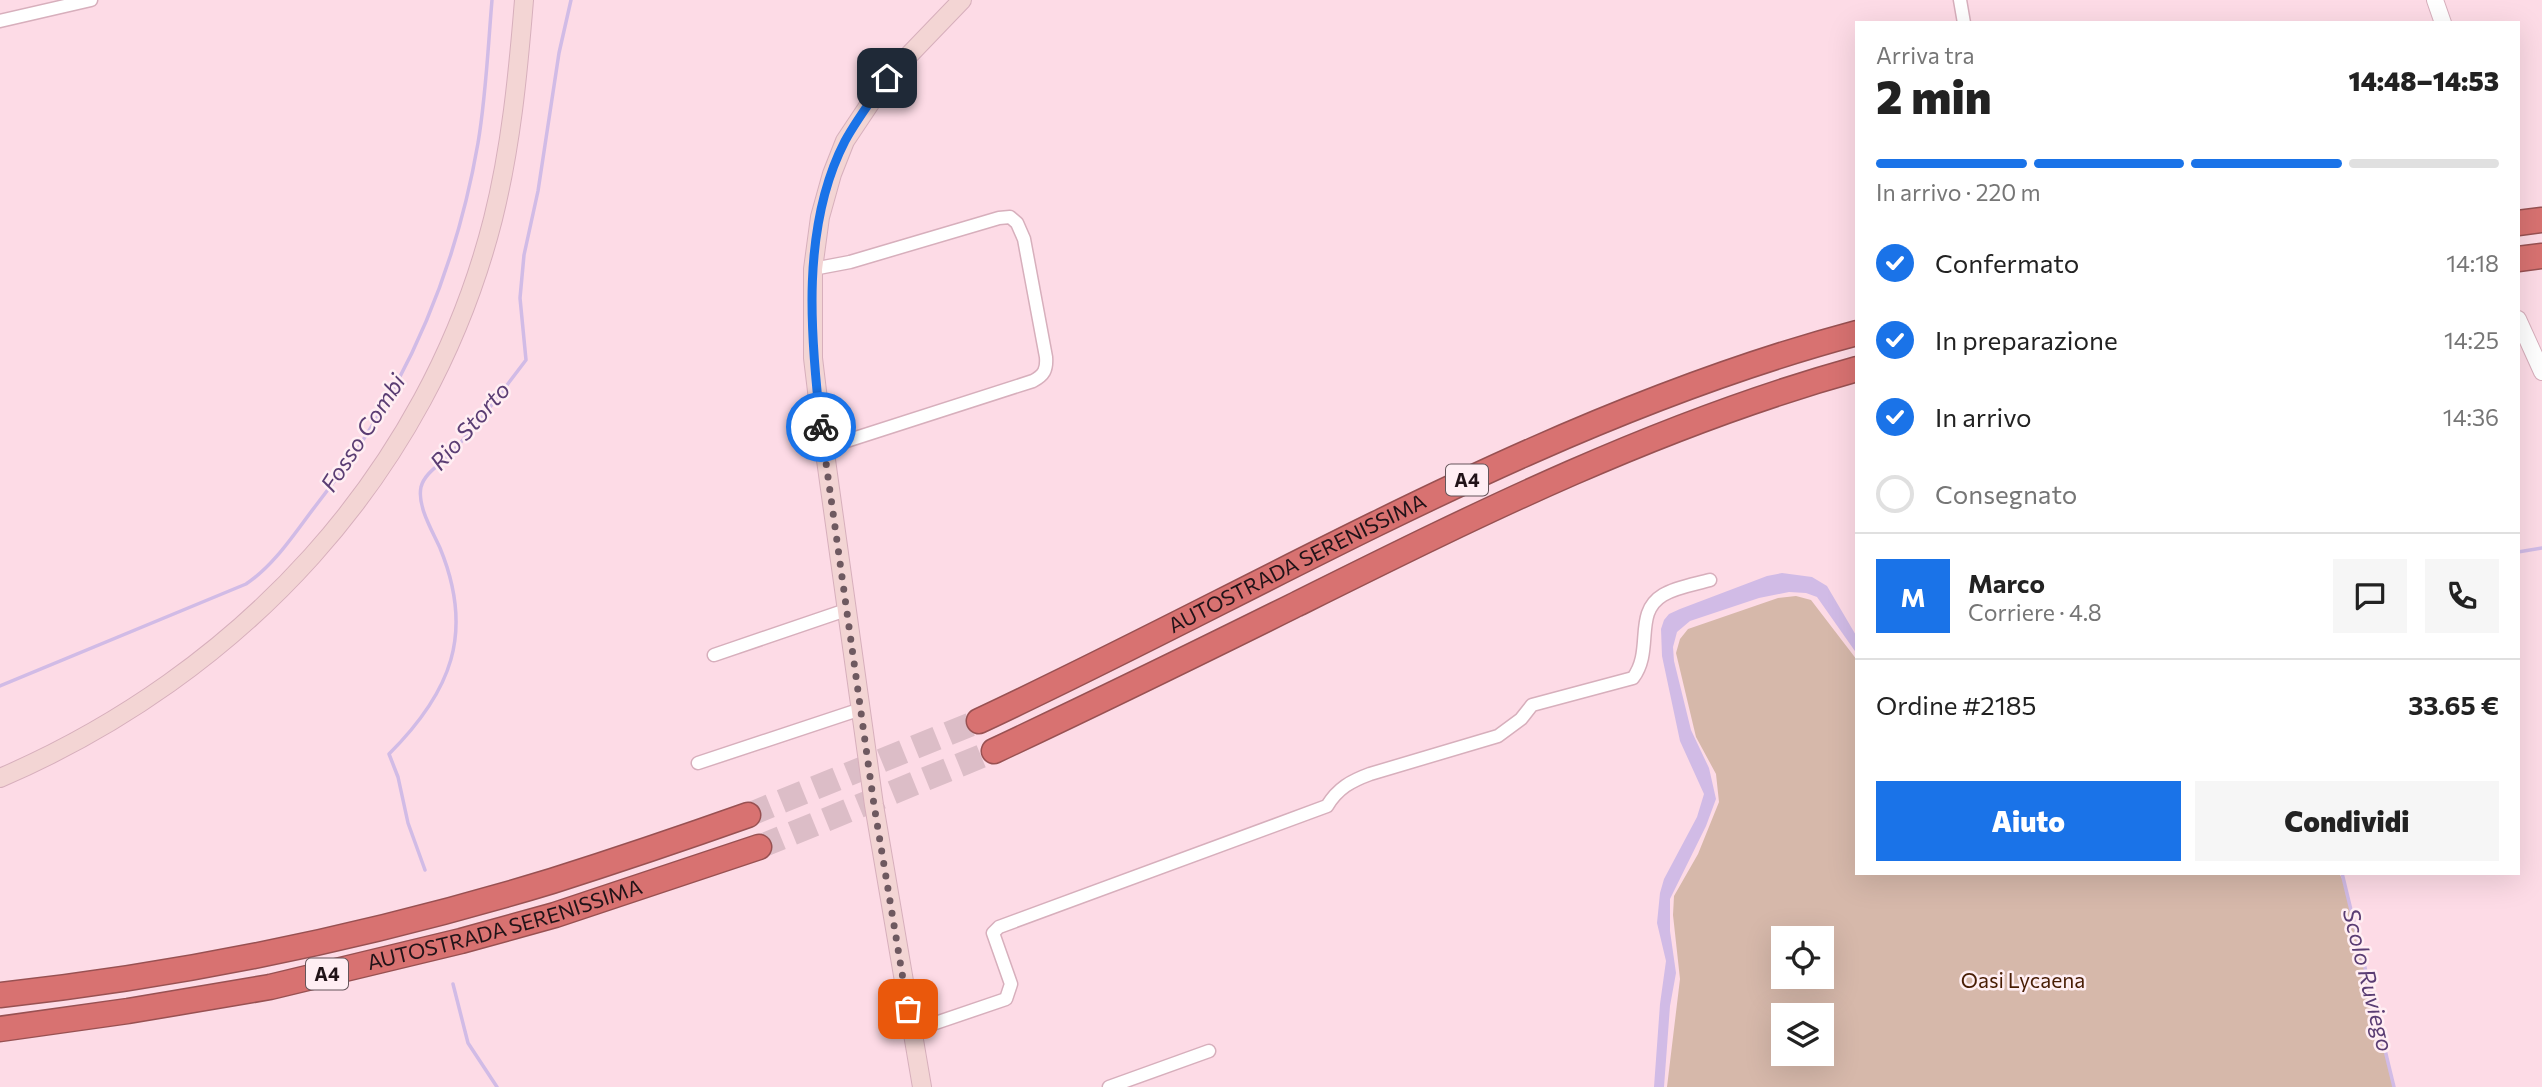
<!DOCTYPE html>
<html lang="it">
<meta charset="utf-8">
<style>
:root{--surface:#fff;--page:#f6f6f6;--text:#222;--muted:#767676;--line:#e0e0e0;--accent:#1a73e8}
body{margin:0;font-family:Commissioner,sans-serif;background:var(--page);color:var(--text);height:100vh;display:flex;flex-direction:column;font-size:26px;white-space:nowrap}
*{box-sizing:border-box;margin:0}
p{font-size:23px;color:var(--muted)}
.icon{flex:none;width:38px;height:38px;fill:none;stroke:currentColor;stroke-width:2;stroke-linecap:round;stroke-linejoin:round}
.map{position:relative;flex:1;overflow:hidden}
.side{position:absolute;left:1855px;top:21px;width:665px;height:854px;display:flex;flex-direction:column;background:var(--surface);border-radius:0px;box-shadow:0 7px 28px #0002}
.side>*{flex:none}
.buttons{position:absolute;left:1771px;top:926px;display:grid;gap:14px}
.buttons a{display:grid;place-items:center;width:63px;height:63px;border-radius:0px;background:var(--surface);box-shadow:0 7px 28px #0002;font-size:35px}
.pin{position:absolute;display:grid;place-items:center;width:60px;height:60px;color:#fff;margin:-30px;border-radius:14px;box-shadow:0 4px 10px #0006}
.courier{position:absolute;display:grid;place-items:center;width:70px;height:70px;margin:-35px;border:5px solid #1a73e8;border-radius:50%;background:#fff;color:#222;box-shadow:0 2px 9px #0007}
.overview em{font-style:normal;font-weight:800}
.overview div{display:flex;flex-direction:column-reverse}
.overview{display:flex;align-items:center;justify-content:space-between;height:119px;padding:0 21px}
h1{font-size:46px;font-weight:800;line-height:52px}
.bar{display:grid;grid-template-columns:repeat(4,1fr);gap:10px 7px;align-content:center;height:84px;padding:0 21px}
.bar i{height:9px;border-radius:5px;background:var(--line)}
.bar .on{background:var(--accent)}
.bar p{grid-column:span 4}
.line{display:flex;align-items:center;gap:18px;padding:0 21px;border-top:2px solid var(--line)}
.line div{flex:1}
.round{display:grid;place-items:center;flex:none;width:74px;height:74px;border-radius:0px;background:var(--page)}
ol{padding:0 21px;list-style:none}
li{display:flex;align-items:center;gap:21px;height:77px}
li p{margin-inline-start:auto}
li .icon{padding:7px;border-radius:50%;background:var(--accent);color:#fff;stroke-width:4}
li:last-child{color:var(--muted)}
li i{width:38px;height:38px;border:4px solid var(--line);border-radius:50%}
.button{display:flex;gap:14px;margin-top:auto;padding:14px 21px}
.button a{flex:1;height:80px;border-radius:0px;background:var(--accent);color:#fff;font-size:28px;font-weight:800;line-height:80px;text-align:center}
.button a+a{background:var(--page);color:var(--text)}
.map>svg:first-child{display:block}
</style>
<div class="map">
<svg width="2542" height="1087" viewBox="0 0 2542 1087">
<rect width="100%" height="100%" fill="#fddbe6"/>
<!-- green -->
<path fill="#d6b8aa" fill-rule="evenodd" d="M1796,596L1811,600L1857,660V873H2339L2346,886L2395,1087H1667L1680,979L1673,915L1674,896L1698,854L1719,802L1716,774L1696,737L1676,653L1680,639L1688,629L1778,598ZM1783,938H1822V976H1783ZM1783,1015H1822V1054H1783Z"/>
<!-- water -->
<polygon fill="#d1bbe6" points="1782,573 1812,577 1827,586 1857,637 1857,654 1817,597 1806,593 1789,592 1759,598 1690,621 1677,632 1673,647 1674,661 1691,730 1709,768 1716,799 1706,826 1670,899 1670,931 1676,973 1670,1006 1664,1087 1654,1087 1660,1004 1666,961 1657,923 1660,893 1664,879 1697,817 1704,794 1680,741 1662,656 1661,629 1664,620 1669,614 1680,609 1767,576"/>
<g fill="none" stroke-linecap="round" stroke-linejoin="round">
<!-- stream -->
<g stroke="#d1bbe6" stroke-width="3.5">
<polyline points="2518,552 2542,548"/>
<path d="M0,686L246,584C275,565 296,531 317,504C401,399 455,276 478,143C486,96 488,47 492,0"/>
<path d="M425,870L408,823L398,777L389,754C451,692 475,633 440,548C432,530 417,506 421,487C424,475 436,467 445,459C475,429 500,394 526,360L520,298L524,255L538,191L559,53L571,0"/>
<polyline points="2342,873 2394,1087"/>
<polyline points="453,984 468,1043 497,1087"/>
</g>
<!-- motorway-tunnel -->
<g stroke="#dcbdc7" stroke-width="24" stroke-dasharray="24 12" stroke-linecap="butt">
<polyline points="748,815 979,721"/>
<polyline points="759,847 994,751"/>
</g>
<defs>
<g id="minor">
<polyline points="1960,0 1964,23"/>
<polyline points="0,21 91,0"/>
<path d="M813,269L850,262L999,218L1010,217L1017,223L1024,239L1046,357C1047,370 1044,375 1033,381L837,444H824"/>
<polyline points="714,655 846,610"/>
<polyline points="698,763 852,712 861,711"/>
<path d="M912,1031L1006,999L1011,984L993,933L999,927L1327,806C1338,788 1351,781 1370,774L1498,736L1521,719L1532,705L1633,678C1654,650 1633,613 1663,595C1676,587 1696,584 1710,580"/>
<polyline points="1109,1087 1209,1051"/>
</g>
<g id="tertiary">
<polyline points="2435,0 2443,23"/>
<polyline points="2518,319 2542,372"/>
</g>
<g id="secondary">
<path d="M0,778C240,675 428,475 493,219C511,147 518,74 524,0"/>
<polyline points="922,1087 874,805 821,424 813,358 813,269 820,217 832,174 845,141 887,78 962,0"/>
</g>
<g id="motorway">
<polyline points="2518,223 2542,220"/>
<polyline points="2518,259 2542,256"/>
<path id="s1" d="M979,721C1268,586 1546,416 1857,333"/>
<path d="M994,751C1094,704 1194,655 1293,606C1478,514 1656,425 1857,369"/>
<path d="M0,995C185,975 374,935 552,881C618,860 683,838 748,815"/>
<path id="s2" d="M0,1029L128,1011L270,987L461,941L555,915L759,847"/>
</g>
</defs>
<!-- minor casing -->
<use href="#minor" stroke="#d7afbc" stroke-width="15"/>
<!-- tertiary casing -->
<use href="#tertiary" stroke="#d7afbc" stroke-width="18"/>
<!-- secondary casing -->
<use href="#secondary" stroke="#d7afbc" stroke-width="20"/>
<!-- motorway casing -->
<use href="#motorway" stroke="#985152" stroke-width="27"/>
<!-- minor -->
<use href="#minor" stroke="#fff" stroke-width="12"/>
<!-- tertiary -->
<use href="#tertiary" stroke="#fff" stroke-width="16"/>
<!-- secondary -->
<use href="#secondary" stroke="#f3d5d4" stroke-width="18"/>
<!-- motorway -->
<use href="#motorway" stroke="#d87271" stroke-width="24"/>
</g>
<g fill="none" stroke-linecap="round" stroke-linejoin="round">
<!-- done -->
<polyline stroke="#6e5960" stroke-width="7" stroke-dasharray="0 12.6" points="821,427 874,805 908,1009"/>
<!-- route -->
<path stroke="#1a73e8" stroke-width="9" d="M821,427C810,335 801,226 845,141C857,119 873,98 887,78"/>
</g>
<g text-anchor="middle" stroke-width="5" stroke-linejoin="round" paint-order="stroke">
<!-- shield labels -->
<g fill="#ffeef3" stroke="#64555a" stroke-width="2">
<rect x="1446" y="464.5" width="42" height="31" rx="5"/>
<rect x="306" y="958.5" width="42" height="31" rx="5"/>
</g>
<g font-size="19" font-weight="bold" fill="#211318">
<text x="1467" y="487">A4</text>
<text x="327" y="981">A4</text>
</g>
<!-- street labels -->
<g font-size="21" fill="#211318" stroke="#ffeef3">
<text dy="7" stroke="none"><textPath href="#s1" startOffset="355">AUTOSTRADA SERENISSIMA</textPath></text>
<text dy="7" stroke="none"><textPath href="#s2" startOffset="516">AUTOSTRADA SERENISSIMA</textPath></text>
</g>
<!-- park labels -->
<g font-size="21" fill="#481d04" stroke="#ffeef3">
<text x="2023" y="988">Oasi Lycaena</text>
</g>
<!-- water labels -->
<g font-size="23" font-style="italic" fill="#5a3d73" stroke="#ffeef3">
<text transform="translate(470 426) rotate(-49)" y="8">Rio Storto</text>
<text transform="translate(363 433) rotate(-57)" y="8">Fosso Combi</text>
<text transform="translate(2368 980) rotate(76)" y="8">Scolo Ruviego</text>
</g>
</g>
</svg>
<div class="buttons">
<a><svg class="icon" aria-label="locate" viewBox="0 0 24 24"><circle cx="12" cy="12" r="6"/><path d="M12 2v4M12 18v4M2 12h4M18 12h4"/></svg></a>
<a><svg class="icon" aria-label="layers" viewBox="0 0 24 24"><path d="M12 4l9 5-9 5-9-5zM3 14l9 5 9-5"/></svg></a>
</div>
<div class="pin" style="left:908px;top:1009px;background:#ea580c"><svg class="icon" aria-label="bag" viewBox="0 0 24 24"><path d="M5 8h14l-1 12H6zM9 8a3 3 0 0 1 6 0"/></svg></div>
<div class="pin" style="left:887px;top:78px;background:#1f2937"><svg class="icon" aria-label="home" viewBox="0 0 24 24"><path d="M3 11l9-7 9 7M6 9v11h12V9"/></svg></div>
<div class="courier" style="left:821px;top:427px"><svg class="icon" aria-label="bike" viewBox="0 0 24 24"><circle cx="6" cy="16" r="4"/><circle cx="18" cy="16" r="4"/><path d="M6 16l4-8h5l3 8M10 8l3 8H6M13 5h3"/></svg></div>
<section class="side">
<div class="overview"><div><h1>2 min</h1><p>Arriva tra</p></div><em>14:48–14:53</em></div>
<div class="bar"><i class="on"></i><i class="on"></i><i class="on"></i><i></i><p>In arrivo · 220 m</p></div>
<ol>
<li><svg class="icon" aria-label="check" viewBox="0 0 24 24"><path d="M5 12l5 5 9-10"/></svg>Confermato<p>14:18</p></li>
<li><svg class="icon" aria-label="check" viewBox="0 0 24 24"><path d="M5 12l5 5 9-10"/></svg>In preparazione<p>14:25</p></li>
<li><svg class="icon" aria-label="check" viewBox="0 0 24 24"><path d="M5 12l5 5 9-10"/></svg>In arrivo<p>14:36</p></li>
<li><i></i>Consegnato</li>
</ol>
<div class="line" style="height:126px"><b class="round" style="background:var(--accent);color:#fff">M</b><div><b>Marco</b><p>Corriere · 4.8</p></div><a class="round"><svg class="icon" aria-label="chat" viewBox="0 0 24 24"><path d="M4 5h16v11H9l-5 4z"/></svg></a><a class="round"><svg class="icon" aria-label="phone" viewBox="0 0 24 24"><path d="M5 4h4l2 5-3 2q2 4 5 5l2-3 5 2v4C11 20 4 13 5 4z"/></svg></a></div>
<div class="line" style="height:91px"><div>Ordine #2185</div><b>33.65 €</b></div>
<div class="button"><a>Aiuto</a><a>Condividi</a></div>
</section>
</div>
